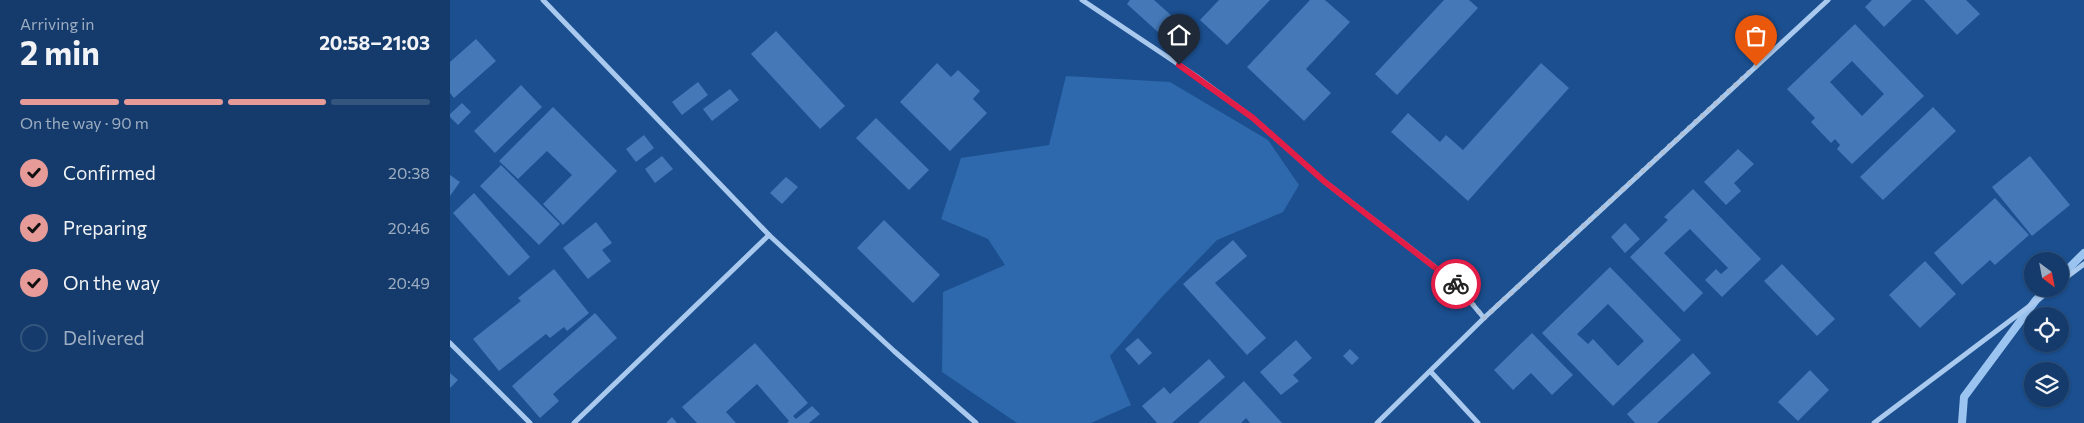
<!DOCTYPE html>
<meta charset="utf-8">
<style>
:root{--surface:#143b6b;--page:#214673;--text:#f1f3f6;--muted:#9dadc1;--line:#33557e;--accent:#e69b98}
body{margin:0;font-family:Commissioner,sans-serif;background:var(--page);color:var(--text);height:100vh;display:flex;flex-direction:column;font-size:19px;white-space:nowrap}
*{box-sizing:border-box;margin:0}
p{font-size:16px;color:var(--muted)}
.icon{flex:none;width:28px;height:28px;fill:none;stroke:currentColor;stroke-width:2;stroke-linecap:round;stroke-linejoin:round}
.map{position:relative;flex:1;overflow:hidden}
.side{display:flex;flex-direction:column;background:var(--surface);width:450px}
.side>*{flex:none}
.needle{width:32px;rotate:148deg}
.fabs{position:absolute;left:1574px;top:252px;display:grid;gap:10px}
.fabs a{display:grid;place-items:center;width:45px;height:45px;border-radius:50%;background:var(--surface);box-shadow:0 1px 4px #0004,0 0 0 1px var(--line);font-size:25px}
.pin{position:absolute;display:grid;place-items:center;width:42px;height:42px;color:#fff;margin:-51px -21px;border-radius:50% 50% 50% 0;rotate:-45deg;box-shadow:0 0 5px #0007}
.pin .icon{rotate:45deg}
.courier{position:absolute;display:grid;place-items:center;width:50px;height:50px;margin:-25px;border:4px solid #e11d48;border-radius:50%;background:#fff;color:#222;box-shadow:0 1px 6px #0007}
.overview em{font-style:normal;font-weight:700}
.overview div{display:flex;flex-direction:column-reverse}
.overview{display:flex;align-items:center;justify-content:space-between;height:85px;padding:0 20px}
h1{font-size:32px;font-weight:700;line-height:38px}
.bar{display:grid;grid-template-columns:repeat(4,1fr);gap:8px 5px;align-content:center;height:60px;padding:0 20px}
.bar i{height:6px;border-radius:4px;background:var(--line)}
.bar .on{background:var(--accent)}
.bar p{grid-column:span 4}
ol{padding:0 20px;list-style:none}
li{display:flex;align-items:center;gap:15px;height:55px}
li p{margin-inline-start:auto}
li .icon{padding:5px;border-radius:50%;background:var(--accent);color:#111;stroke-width:4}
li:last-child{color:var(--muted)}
li i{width:28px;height:28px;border:2px solid var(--line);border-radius:50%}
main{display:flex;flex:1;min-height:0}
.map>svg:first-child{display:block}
</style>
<main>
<section class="side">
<div class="overview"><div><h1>2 min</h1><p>Arriving in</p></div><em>20:58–21:03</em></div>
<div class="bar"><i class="on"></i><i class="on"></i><i class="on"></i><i></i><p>On the way · 90 m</p></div>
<ol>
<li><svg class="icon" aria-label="check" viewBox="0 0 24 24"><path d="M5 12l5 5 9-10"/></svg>Confirmed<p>20:38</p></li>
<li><svg class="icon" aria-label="check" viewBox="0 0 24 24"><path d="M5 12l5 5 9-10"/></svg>Preparing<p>20:46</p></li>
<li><svg class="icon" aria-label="check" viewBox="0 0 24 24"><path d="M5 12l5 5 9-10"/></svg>On the way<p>20:49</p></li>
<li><i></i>Delivered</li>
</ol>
</section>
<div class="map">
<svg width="1634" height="423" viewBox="0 0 1634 423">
<rect width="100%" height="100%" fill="#1b4f8f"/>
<!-- green -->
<polygon fill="#2e69ad" points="616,76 720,82 818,140 849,185 833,212 767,240 711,298 660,356 681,405 641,423 567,423 492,372 493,292 555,265 538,239 491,219 511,158 599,145"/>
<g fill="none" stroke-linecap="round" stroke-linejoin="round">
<!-- stream -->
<g stroke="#9cc4f0" stroke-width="8">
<polyline points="1610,277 1634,253"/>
<polyline points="1512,423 1514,397 1586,300 1598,289"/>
</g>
</g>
<!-- building -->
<g fill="#4478b7" fill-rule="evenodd">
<polygon points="680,0 704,0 723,17 709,33 677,4"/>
<polygon points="769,0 820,0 777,45 750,20"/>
<polygon points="860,0 875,0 900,22 856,69 881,93 854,121 797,67"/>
<polygon points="994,0 1019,0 1028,8 947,95 925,74"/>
<polygon points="1422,0 1462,0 1434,27 1415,7"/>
<polygon points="1474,0 1516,0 1530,14 1507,35"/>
<path d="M1405,24L1474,96L1402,164L1387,149L1390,145L1385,139L1381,143L1361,122L1365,118L1337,89ZM1402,61L1434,94L1412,116L1380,82Z"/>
<polygon points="326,31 395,106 370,129 301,54"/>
<polygon points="26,39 46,61 4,98 0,93 0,62"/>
<polygon points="487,63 501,77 508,70 530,91 523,99 537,113 500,151 450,102"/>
<polygon points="1091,63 1119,88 1018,201 941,132 958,113 990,142 996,135 1013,150"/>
<polygon points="248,82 258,95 232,115 222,102"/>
<polygon points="71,85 92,107 45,153 24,131"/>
<polygon points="280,89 289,100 262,121 253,109"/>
<polygon points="12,103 21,112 8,125 0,117 0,114"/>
<polygon points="103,107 167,171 113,225 93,204 122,175 97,151 68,179 49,161"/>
<polygon points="1483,107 1506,131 1433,200 1410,177"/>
<polygon points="426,118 479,170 459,190 406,138"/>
<polygon points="194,135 204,148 186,162 176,149"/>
<polygon points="1288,149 1304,164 1284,183 1291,191 1276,205 1254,182"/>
<polygon points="212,156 223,169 205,183 195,169"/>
<polygon points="1580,156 1620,205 1582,236 1542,187"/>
<polygon points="51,165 110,224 89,245 30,186"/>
<polygon points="0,175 10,182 0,196"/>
<polygon points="336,177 348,187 332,204 320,193"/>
<polygon points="1243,189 1311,259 1272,297 1255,280 1266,269 1271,274 1278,268 1240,229 1214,253 1253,293 1234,312 1180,257 1218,220 1214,217"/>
<polygon points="24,193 80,257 59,276 3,213"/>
<polygon points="1545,198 1579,235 1545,265 1540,260 1512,285 1484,253"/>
<polygon points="434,220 490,275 463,303 407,248"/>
<polygon points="146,222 162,243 152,250 161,261 138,279 113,248"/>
<polygon points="1175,223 1190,239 1175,253 1161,237"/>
<polygon points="783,240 797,256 765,283 816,338 797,355 733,284"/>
<polygon points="1475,261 1506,294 1470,328 1439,295"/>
<polygon points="1332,264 1385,319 1367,336 1314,281"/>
<path d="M1160,267L1231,340L1163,406L1092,333ZM1158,304L1194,341L1168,366L1143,339L1138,344L1127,334Z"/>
<polygon points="104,269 139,313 117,331 114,327 100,338 96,334 49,371 23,339 71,301 68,298"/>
<polygon points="145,313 167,338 103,394 109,401 90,418 62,386"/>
<polygon points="1082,333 1123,375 1102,395 1081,373 1063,390 1044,370"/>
<polygon points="688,338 702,353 689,365 675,349"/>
<polygon points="846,340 862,358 843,375 849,381 831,395 810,372"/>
<polygon points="305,343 358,403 343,416 346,419 362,406 370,414 359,423 337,423 339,421 307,384 276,412 286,423 247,423 232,407"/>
<polygon points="900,349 909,358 902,365 893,356"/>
<polygon points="1243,353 1261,373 1207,423 1185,423 1177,414"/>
<polygon points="759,359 775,377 722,423 707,423 692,406 714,387 720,394"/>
<polygon points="1360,370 1379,390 1348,421 1328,402"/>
<polygon points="0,373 8,380 0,388"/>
<polygon points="794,381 832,423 800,423 796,418 791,423 748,423"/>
<polygon points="222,417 227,423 216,423"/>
</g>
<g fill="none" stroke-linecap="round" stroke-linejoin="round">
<!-- minor -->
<g stroke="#a9c9ee" stroke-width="5">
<polyline points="93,0 319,235 444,351 526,423"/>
<polyline points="632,0 746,76 803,118 875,182 1003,281 1034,318"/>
<polyline points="1610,282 1634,264"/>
<polyline points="0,343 80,423"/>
<polyline points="981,372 1028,423"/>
<polyline points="124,423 319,235"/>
<polyline points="927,423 1034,318 1378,0"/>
<polyline points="1424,423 1602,289"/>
</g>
</g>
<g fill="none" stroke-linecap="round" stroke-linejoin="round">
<!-- done -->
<polyline stroke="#afc1d8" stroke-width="5" stroke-dasharray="0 9" points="1006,284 1034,318 1306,66"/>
<!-- route -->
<polyline stroke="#e11d48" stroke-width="6" points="729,65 803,118 875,182 1006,284"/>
</g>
</svg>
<div class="fabs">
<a><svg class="needle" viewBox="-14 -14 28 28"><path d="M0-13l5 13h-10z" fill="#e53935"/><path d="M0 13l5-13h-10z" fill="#9dadc1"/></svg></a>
<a><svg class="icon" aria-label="locate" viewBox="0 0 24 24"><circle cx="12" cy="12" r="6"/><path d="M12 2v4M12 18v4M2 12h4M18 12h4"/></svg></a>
<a><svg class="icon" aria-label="layers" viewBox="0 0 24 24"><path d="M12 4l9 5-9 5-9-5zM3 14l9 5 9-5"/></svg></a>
</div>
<div class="pin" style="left:1306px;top:66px;background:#ea580c"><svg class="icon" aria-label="bag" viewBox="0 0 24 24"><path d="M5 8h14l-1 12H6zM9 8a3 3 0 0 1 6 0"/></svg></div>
<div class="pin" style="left:729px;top:65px;background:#1f2937"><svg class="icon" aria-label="home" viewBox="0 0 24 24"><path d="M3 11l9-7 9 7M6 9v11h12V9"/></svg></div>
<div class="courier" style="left:1006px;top:284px"><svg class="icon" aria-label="bike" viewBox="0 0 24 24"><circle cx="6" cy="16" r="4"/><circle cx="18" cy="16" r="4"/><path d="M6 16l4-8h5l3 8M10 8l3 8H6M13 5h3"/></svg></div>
</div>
</main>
